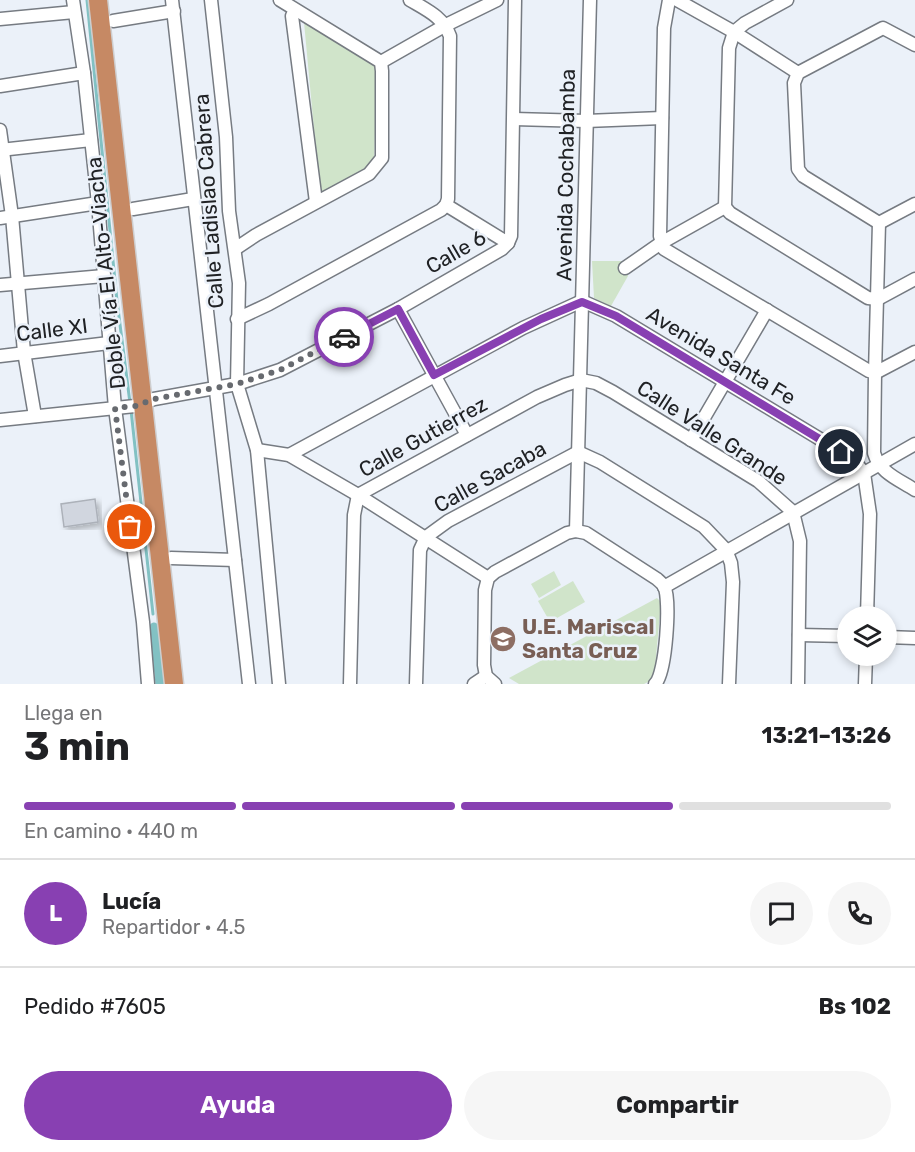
<!DOCTYPE html>
<html lang="es">
<meta charset="utf-8">
<style>
:root{--surface:#fff;--page:#f6f6f6;--text:#202124;--muted:#757577;--line:#e0e0e0;--accent:#8840b2}
body{margin:0;font-family:Rubik,sans-serif;background:var(--page);color:var(--text);height:100vh;display:flex;flex-direction:column;font-size:22px;white-space:nowrap}
*{box-sizing:border-box;margin:0}
p{font-size:20px;color:var(--muted)}
.icon{flex:none;width:33px;height:33px;fill:none;stroke:currentColor;stroke-width:2;stroke-linecap:round;stroke-linejoin:round}
.map{position:relative;height:684px;overflow:hidden}
.panel{display:flex;flex-direction:column;background:var(--surface);flex:1}
.panel>*{flex:none}
.controls{position:absolute;left:837px;top:606px;display:grid;gap:12px}
.controls a{display:grid;place-items:center;width:60px;height:60px;border-radius:50%;background:var(--surface);box-shadow:0 3px 9px #0003;font-size:30px}
.pin{position:absolute;display:grid;place-items:center;width:51px;height:51px;color:#fff;margin:-26px;border:3px solid #fff;border-radius:50%;box-shadow:0 2px 6px #0007}
.courier{position:absolute;display:grid;place-items:center;width:60px;height:60px;margin:-30px;border:4px solid #8840b2;border-radius:50%;background:#fff;color:#222;box-shadow:0 2px 8px #0007}
.summary em{font-style:normal;font-weight:700}
.summary div{display:flex;flex-direction:column-reverse}
.summary{display:flex;align-items:center;justify-content:space-between;height:102px;padding:0 24px}
h1{font-size:39px;font-weight:700;line-height:45px}
.bar{display:grid;grid-template-columns:repeat(4,1fr);gap:9px 6px;align-content:center;height:72px;padding:0 24px}
.bar i{height:8px;border-radius:4px;background:var(--line)}
.bar .active{background:var(--accent)}
.bar p{grid-column:span 4}
.line{display:flex;align-items:center;gap:15px;padding:0 24px;border-top:2px solid var(--line)}
.line div{flex:1}
.round{display:grid;place-items:center;flex:none;width:63px;height:63px;border-radius:32px;background:var(--page)}
.action{display:flex;gap:12px;margin-top:auto;padding:12px 24px}
.action a{flex:1;height:69px;border-radius:36px;background:var(--accent);color:#fff;font-size:24px;font-weight:700;line-height:69px;text-align:center}
.action a+a{background:var(--page);color:var(--text)}
.map>svg:first-child{display:block}
</style>
<div class="map">
<svg width="915" height="684" viewBox="0 0 915 684">
<defs>
<filter id="shadow"><feDropShadow dx="3.5" dy="3.5" stdDeviation="3" flood-color="#0004"/></filter>
</defs>
<rect width="100%" height="100%" fill="#ebf1f9"/>
<!-- green -->
<g fill="#d0e4ca">
<polygon points="304,22 377,68 374,164 320,194"/>
<polygon points="592,261 622,261 628,276 611,306 594,298"/>
<polygon points="554,571 561,585 539,598 531,584"/>
<polygon points="573,581 585,602 550,622 538,601"/>
<polygon points="657,598 661,602 654,679 644,684 519,684 509,678"/>
</g>
<g fill="none" stroke-linecap="round" stroke-linejoin="round">
<!-- stream -->
<g stroke="#82c1c3" stroke-width="3">
<polyline points="87,0 117,301 130,403"/>
<polyline points="131,410 153,614"/>
</g>
<!-- canal -->
<polyline stroke="#82c1c3" stroke-width="9" points="154,627 160,684"/>
</g>
<!-- building -->
<polygon fill="#d1d6df" stroke="#acb1b9" stroke-width="1.5" filter="url(#shadow)" points="95,499 98,522 64,527 61,504"/>
<g fill="none" stroke-linecap="round" stroke-linejoin="round">
<defs>
<g id="minor">
<polyline points="73,0 84,73 98,203 115,408 143,622 148,684"/>
<polyline points="172,0 249,684"/>
<polyline points="211,0 226,137 229,211 239,283 237,384 257,450 279,684"/>
<path d="M669,0L664,28L660,236L664,249L869,371L875,373L874,453C880,473 898,479 915,490"/>
<polyline points="677,0 734,32 798,73"/>
<polyline points="787,0 745,23 734,32 729,48 725,207 730,213 868,298 878,299 915,279"/>
<polyline points="295,10 292,16 316,202"/>
<polyline points="0,19 74,12"/>
<polyline points="113,21 174,11"/>
<polyline points="915,45 883,28 798,73 794,83 798,169 803,176 879,223 915,204"/>
<polyline points="381,62 446,25 497,0"/>
<polyline points="0,86 84,73"/>
<polyline points="514,119 586,121 662,118"/>
<polyline points="0,130 12,216 24,352 35,416"/>
<polyline points="0,150 91,140"/>
<polyline points="446,205 508,243"/>
<polyline points="133,209 193,199"/>
<polyline points="0,218 98,203"/>
<polyline points="879,223 875,373 915,352"/>
<polyline points="235,249 256,235 369,174 382,158 382,71 381,62 280,0"/>
<polyline points="625,268 661,243 725,207"/>
<polyline points="0,285 104,276"/>
<polyline points="398,309 467,435"/>
<path d="M237,319L269,304L441,210L446,205L448,199L450,36C443,17 427,10 410,0"/>
<polyline points="0,356 109,343"/>
<polyline points="0,420 135,406 154,399 237,384 280,370 398,309 502,249 508,243 511,236 515,0"/>
<polyline points="691,440 767,310"/>
<polyline points="257,450 289,455 358,495 488,578"/>
<polyline points="289,455 523,328 582,301 616,316 853,459 864,473 870,514 867,616"/>
<polyline points="576,531 590,0"/>
<polyline points="171,558 235,560"/>
<polyline points="664,587 915,444"/>
<polyline points="799,635 848,636"/>
<polyline points="886,637 915,638"/>
<polyline points="350,684 354,515 358,495 537,397 565,385 581,380 596,383 613,392 758,481 793,512 800,541 798,684"/>
<polyline points="416,684 420,550 426,537 448,521 578,452 600,462 704,527 726,550 731,563 733,582 729,684"/>
<polyline points="474,684 486,676"/>
<path d="M495,684L486,676L484,665L485,590L488,578L495,572L567,533L576,531L586,533L657,579C659,581 662,583 664,586C671,599 666,674 655,684"/>
<polyline points="865,684 866,656"/>
</g>
<polyline id="highway" points="98,0 174,684"/>
</defs>
<!-- minor casing -->
<use href="#minor" stroke="#767b82" stroke-width="15"/>
<!-- highway casing -->
<use href="#highway" stroke="#cececf" stroke-width="21"/>
<!-- minor -->
<use href="#minor" stroke="#fff" stroke-width="12"/>
<!-- highway -->
<use href="#highway" stroke="#c68964" stroke-width="18"/>
</g>
<g fill="none" stroke-linecap="round" stroke-linejoin="round">
<!-- done -->
<polyline stroke="#676a6f" stroke-width="6" stroke-dasharray="0 10.8" points="130,527 115,408 135,406 154,399 237,384 280,370 344,337"/>
<!-- route -->
<polyline stroke="#8840b2" stroke-width="8" points="344,337 398,309 434,375 541,319 582,302 616,316 841,452"/>
</g>
<!-- icons -->
<defs>
<symbol id="school-disc" viewBox="-11 -11 22 22"><circle r="9.5" fill="#8d6e63" stroke="#ebf1f9"/><path d="M0-5L7-2L0 1L-7-2ZM-4 1L0 2.5L4 1V4Q0 6-4 4Z" fill="#fff"/></symbol>
</defs>
<g fill-rule="evenodd">
<use href="#school-disc" x="488" y="624" width="30" height="30"/>
</g>
<g text-anchor="middle" stroke-width="5" stroke-linejoin="round" paint-order="stroke">
<!-- street labels -->
<g font-size="21" fill="#202225" stroke="#ebf1f9">
<text transform="translate(566 175) rotate(-89)" y="7">Avenida Cochabamba</text>
<text transform="translate(209 201) rotate(-94)" y="7">Calle Ladislao Cabrera</text>
<text transform="translate(456 252) rotate(-30)" y="7">Calle 6</text>
<text transform="translate(106 273) rotate(-96)" y="7">Doble Vía El Alto-Viacha</text>
<text transform="translate(52 330) rotate(-7)" y="7">Calle XI</text>
<text transform="translate(721 356) rotate(31)" y="7">Avenida Santa Fe</text>
<text transform="translate(712 433) rotate(33)" y="7">Calle Valle Grande</text>
<text transform="translate(423 437) rotate(-29)" y="7">Calle Gutierrez</text>
<text transform="translate(490 477) rotate(-29)" y="7">Calle Sacaba</text>
</g>
<!-- education labels -->
<g font-size="21" font-weight="bold" fill="#785e54" stroke="#ebf1f9" text-anchor="start">
<text x="522" y="634">U.E. Mariscal<tspan x="522" dy="24">Santa Cruz</tspan></text>
</g>
</g>
</svg>
<div class="controls">
<a><svg class="icon" aria-label="layers" viewBox="0 0 24 24"><path d="M12 4l9 5-9 5-9-5zM3 14l9 5 9-5"/></svg></a>
</div>
<div class="pin" style="left:130px;top:527px;background:#ea580c"><svg class="icon" aria-label="bag" viewBox="0 0 24 24"><path d="M5 8h14l-1 12H6zM9 8a3 3 0 0 1 6 0"/></svg></div>
<div class="pin" style="left:841px;top:452px;background:#1f2937"><svg class="icon" aria-label="home" viewBox="0 0 24 24"><path d="M3 11l9-7 9 7M6 9v11h12V9"/></svg></div>
<div class="courier" style="left:344px;top:337px"><svg class="icon" aria-label="car" viewBox="0 0 24 24"><path d="M5 17H2v-5l4-1 3-4h7l3 4 3 1v5h-3M9 17h6M6 11h13"/><circle cx="7" cy="17" r="2"/><circle cx="17" cy="17" r="2"/></svg></div>
</div>
<section class="panel">
<div class="summary"><div><h1>3 min</h1><p>Llega en</p></div><em>13:21–13:26</em></div>
<div class="bar"><i class="active"></i><i class="active"></i><i class="active"></i><i></i><p>En camino · 440 m</p></div>
<div class="line" style="height:108px"><b class="round" style="background:var(--accent);color:#fff">L</b><div><b>Lucía</b><p>Repartidor · 4.5</p></div><a class="round"><svg class="icon" aria-label="chat" viewBox="0 0 24 24"><path d="M4 5h16v11H9l-5 4z"/></svg></a><a class="round"><svg class="icon" aria-label="phone" viewBox="0 0 24 24"><path d="M5 4h4l2 5-3 2q2 4 5 5l2-3 5 2v4C11 20 4 13 5 4z"/></svg></a></div>
<div class="line" style="height:78px"><div>Pedido #7605</div><b>Bs 102</b></div>
<div class="action"><a>Ayuda</a><a>Compartir</a></div>
</section>
